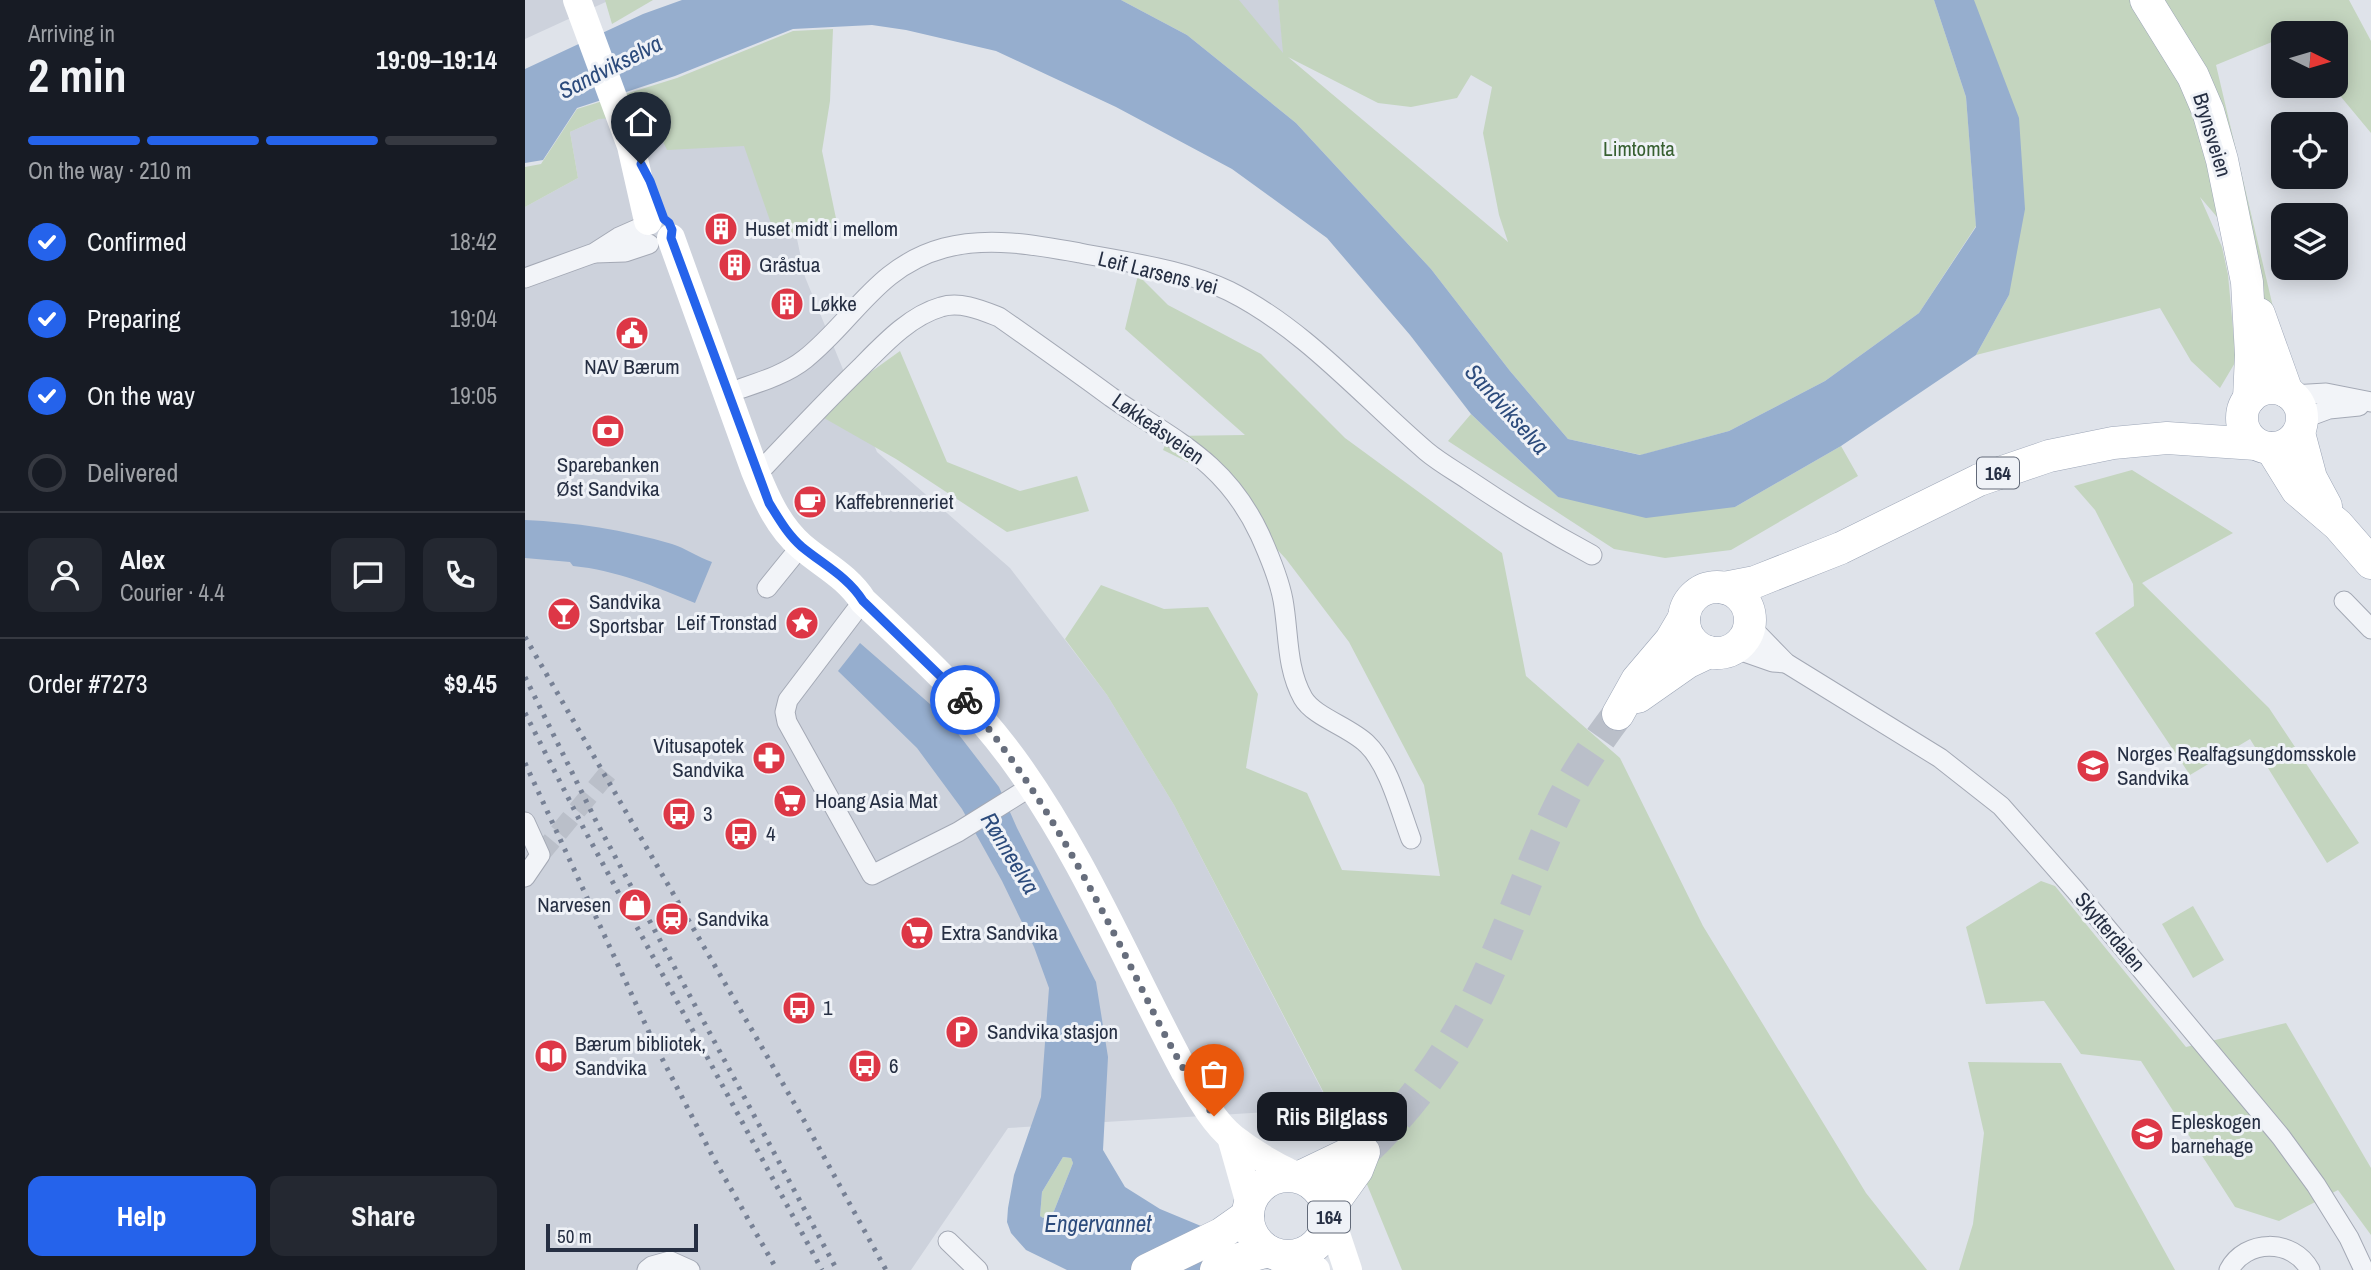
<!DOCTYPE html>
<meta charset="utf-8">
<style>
:root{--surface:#171b24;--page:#242831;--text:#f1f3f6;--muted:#9ea1a6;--line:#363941;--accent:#2563eb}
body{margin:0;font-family:"Archivo Narrow",sans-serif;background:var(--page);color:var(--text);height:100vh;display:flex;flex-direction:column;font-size:26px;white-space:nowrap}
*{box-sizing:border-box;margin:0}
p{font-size:23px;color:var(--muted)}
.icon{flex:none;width:38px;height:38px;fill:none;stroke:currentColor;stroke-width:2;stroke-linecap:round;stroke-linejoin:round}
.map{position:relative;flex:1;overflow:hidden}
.details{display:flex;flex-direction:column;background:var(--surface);width:525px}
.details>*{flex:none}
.needle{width:46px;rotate:95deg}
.controls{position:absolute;left:1746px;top:21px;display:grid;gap:14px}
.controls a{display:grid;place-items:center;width:77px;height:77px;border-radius:14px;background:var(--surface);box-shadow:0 4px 18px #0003;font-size:35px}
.scale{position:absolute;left:21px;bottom:18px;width:152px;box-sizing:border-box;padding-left:7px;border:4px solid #262f43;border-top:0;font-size:19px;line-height:24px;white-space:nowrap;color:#262f43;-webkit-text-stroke:5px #eff2f7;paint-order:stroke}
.pin{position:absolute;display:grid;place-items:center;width:60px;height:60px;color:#fff;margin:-72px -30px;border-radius:50% 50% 50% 0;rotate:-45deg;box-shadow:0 0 7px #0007}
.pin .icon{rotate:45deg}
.courier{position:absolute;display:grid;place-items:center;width:70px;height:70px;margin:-35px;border:5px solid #2563eb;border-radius:50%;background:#fff;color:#222;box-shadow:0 2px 9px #0007}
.bubble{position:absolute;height:49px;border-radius:14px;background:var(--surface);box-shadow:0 4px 18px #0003;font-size:23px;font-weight:800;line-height:49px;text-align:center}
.overview em{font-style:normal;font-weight:800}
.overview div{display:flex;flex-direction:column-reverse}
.overview{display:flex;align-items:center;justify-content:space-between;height:119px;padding:0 28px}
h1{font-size:46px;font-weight:800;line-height:52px}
.bar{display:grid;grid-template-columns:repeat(4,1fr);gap:10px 7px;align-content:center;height:84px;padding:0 28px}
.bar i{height:9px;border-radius:5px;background:var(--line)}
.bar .active{background:var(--accent)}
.bar p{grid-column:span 4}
.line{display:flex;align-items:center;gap:18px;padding:0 28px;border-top:2px solid var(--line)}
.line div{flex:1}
.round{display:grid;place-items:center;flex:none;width:74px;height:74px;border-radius:14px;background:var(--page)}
ol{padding:0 28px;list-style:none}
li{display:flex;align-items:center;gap:21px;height:77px}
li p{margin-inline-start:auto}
li .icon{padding:7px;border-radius:50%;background:var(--accent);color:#fff;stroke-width:4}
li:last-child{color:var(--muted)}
li i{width:38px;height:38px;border:4px solid var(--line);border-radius:50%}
.button{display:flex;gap:14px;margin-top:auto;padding:14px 28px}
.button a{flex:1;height:80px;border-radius:14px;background:var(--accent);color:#fff;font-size:28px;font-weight:800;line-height:80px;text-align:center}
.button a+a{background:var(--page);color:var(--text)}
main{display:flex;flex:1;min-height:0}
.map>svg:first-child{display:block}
</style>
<main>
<section class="details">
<div class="overview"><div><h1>2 min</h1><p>Arriving in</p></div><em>19:09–19:14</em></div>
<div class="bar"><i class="active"></i><i class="active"></i><i class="active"></i><i></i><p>On the way · 210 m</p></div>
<ol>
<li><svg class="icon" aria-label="check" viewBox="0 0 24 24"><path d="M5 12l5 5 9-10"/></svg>Confirmed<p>18:42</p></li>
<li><svg class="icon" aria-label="check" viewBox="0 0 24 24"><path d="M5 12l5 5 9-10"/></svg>Preparing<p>19:04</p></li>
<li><svg class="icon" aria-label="check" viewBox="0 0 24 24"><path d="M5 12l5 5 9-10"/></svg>On the way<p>19:05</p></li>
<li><i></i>Delivered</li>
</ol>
<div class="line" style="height:126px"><a class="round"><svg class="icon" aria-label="person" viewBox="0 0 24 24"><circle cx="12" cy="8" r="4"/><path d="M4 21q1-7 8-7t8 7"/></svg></a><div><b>Alex</b><p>Courier · 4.4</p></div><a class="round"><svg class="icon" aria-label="chat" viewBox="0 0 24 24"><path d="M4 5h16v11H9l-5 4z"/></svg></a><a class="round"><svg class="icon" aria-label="phone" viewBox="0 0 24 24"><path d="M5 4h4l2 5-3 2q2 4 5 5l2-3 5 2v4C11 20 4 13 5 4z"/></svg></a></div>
<div class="line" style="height:91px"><div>Order #7273</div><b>$9.45</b></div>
<div class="button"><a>Help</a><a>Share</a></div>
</section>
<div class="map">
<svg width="1846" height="1270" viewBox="0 0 1846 1270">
<rect width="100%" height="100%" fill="#dfe3ea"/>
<!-- built -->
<g fill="#cdd2dc">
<polygon points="0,0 85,0 0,39"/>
<polygon points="596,0 753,0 759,55"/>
<polygon points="232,48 280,277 352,452 485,568 582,695 649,805 806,1108 483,1128 386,1270 0,1270 0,207 53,178 45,132"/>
</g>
<!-- green -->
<g fill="#c4d5bf" fill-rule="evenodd">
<polygon points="80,0 128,0 87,24"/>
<path d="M596,0H714L758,53L753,0H1409L1441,97L1451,226L1394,313L1300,381L1204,431L1116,455L1043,439L985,371L906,269L771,123L662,35ZM763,57L853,103L886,107L932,98L946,75L967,87L958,133L974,215L983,242Z"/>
<polygon points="1432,0 1824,0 1846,41 1846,133 1807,86 1811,86 1811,33 1759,33 1759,37 1691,65 1752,324 1766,356 1736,299 1727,258 1675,197 1697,247 1703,275 1711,361 1695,388 1666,361 1635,308 1451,355 1484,295"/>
<polygon points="308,29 305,101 297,151 313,228 250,235 219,146 142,150 125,115 74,119 45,132 53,178 0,207 0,167 16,164 52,109 152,78 268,31"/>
<polygon points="613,275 643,305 736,354 820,438 977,553 1001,676 1095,758 1178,926 1341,1193 1402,1270 877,1270 825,1143 649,805 582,695 540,639 576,585 639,609 683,607 733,694 721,768 782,793 817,870 915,876 899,785 824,642 761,559 679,470 638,450 644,436 720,435 600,329"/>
<polygon points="375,351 422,462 495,491 552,476 564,511 482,532 371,459 299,418 343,374"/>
<polygon points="946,414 1033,497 1210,507 1316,446 1333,476 1206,550 1140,558 1089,549 923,441"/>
<polygon points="1607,470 1708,533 1617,583 1744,708 1834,843 1802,863 1725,739 1665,775 1570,633 1609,606 1608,584 1570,510 1549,486"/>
<polygon points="1516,881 1530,886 1661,1047 1761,1023 1846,1168 1846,1235 1813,1190 1754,1221 1710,1207 1616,1061 1556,1054 1519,1001 1461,1004 1441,927"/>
<polygon points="1668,906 1699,960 1668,978 1637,924"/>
<polygon points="1443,1062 1536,1063 1650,1270 1434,1270 1448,1224 1459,1133"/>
<polygon points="538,1157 546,1158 548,1163 529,1211 525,1216 518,1218 515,1216 517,1192"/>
</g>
<!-- water -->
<g fill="#96aece" fill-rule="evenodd">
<polygon points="157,0 596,0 662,35 771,123 906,269 985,371 1043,439 1115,455 1204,431 1300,381 1394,313 1451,227 1441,97 1409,0 1449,0 1494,118 1500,209 1484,295 1451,355 1316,446 1210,507 1121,518 1033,497 946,414 885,335 802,238 707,169 591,107 471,51 381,30 347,25 268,29 150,76 52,108 18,160 0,163 0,69 118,14"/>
<path d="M0,520C49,522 100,530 147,544C160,548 173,557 187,562L170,603C131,587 91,570 48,566L45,562L0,558Z"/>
<path d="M335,643L421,718L474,787L492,828L571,982L583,1057L578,1150L600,1187L635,1209L676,1226L684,1255L697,1270H542L501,1250L486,1233L482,1222L483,1208L489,1175L516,1097L524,988L509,947L477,881L437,809L392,748L313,671ZM538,1157L546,1158L548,1163L529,1211L525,1216L518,1218L515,1216L517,1192Z"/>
</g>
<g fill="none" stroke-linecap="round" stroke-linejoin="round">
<!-- minor-tunnel -->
<polyline stroke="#babfc9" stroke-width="19" stroke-dasharray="19 10" stroke-linecap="butt" points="15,855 88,767"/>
<!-- primary-tunnel -->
<path stroke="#babfc9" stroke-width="32" stroke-dasharray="32 16" stroke-linecap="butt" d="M839,1152C881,1112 917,1064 944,1013C980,945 1002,871 1036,803C1052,771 1072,742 1093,714"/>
<defs>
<g id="minor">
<polyline points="70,253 100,252 124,244"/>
<polyline points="0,278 69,253 94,237 119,226"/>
<path d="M203,393C228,384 259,376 280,359C329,320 352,266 419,248C463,236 511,245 555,253C605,263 658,269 704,291C780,329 838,397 901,451C914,462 930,471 945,481C985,508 1024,532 1067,555"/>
<polyline points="1767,395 1801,393 1846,402"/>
<polyline points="1777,419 1804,409 1834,406"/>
<path d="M230,471L240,466C271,433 302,400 334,369C357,346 384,316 416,307C435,301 456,310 474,317C511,343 549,370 586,397C648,440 700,460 735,535C744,555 754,578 758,600C764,633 761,668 778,698C789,717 825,727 842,744C864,765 875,810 886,839"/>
<polyline points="242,588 276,546"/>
<polyline points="338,601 263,700 260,712 262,722 347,875 433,832 507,786"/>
<polyline points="1819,601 1846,629"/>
<polyline points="1224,625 1261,663 1415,758 1476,806 1550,890 1756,1137 1791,1185 1824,1238 1839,1270"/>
<polyline points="1208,648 1248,662 1261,663"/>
<polyline points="0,822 15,855 0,877"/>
<polyline points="423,1241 453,1270"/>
<polyline points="122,1270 127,1266 145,1261 165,1270"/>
<path d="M1704,1270C1720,1239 1768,1238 1785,1270"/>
</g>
<g id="primary">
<polyline points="1621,0 1668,76 1683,111 1697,160 1722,282 1726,355 1724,399"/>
<polyline points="1734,314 1762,392"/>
<circle cx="1747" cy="418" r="30"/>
<polyline points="1774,433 1786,478 1801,506"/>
<polyline points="1746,448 1772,490 1813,525 1846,563"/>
<circle cx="1192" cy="620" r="33"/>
<polyline points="1199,588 1230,582 1316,548 1454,480 1524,456 1588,443 1642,438 1731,444"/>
<polyline points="1113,697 1163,662 1184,652"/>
<polyline points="1093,714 1112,680 1146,640 1159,618"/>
<circle cx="763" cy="1216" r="40"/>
<polyline points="775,1177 821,1155 839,1152 832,1170 804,1209"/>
<polyline points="622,1270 696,1234 723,1215"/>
<polyline points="691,1270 711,1260 743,1251"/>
</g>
</defs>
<!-- minor casing -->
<use href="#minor" stroke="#a4a9b5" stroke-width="21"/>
<!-- primary casing -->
<use href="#primary" stroke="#9da6b7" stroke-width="33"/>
<!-- minor -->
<use href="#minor" stroke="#f2f4f8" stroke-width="19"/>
<!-- secondary -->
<g stroke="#fff" stroke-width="28">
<polyline points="52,0 106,146 123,221"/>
<path d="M146,238L230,471C241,498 253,526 276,546C298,565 322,576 338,601C391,651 445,700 488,759C558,855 604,968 660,1072C673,1094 688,1122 708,1138C727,1153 748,1165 769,1175"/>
<polyline points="706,1137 725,1204"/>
<polyline points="804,1213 823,1270"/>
<polyline points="768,1256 791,1270"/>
</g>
<!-- primary -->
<use href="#primary" stroke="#fff" stroke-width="32"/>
<!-- rail -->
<g stroke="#778195" stroke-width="5" stroke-dasharray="3.5 7" stroke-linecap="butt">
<polyline points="0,637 276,1115 361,1270"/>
<polyline points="0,677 71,821 312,1270"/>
<polyline points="0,713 58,827 297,1270"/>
<polyline points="0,763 129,1043 189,1159 252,1270"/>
</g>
</g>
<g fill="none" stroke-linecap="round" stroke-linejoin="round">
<!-- done -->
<path stroke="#676e7d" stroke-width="7" stroke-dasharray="0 12.6" d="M440,700C506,777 548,854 594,943C624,1002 650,1062 689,1116"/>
<!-- route -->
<path stroke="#2563eb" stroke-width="9" d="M116,164L125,181L139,219L144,223L147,230L146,238L244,503C254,519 263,535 277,547C299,565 323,577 338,601L440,700"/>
</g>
<!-- icons -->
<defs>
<symbol id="building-disc" viewBox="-11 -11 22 22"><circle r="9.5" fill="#dd3746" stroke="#eff2f7"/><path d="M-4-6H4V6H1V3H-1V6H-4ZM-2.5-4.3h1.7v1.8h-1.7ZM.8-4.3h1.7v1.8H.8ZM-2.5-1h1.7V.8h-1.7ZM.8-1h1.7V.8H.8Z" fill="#fff"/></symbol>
<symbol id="civic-disc" viewBox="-11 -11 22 22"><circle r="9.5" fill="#dd3746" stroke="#eff2f7"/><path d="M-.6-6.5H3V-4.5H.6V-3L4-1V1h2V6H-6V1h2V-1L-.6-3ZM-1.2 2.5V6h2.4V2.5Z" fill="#fff"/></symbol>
<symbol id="bank-disc" viewBox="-11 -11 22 22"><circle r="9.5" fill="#dd3746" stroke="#eff2f7"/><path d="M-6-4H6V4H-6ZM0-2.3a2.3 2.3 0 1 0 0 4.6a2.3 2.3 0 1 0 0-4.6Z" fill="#fff"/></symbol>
<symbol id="cafe-disc" viewBox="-11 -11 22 22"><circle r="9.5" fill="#dd3746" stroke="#eff2f7"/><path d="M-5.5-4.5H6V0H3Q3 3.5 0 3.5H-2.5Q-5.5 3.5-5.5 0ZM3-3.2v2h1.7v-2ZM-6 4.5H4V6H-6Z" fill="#fff"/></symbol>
<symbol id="bar-disc" viewBox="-11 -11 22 22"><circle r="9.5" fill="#dd3746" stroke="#eff2f7"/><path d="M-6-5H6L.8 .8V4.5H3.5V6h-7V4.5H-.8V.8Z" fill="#fff"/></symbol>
<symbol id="sight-disc" viewBox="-11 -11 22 22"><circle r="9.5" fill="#dd3746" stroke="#eff2f7"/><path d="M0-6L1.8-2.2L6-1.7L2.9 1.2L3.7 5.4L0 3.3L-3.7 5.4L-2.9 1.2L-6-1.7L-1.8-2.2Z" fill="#fff"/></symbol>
<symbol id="pharmacy-disc" viewBox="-11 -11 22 22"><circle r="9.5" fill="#dd3746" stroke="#eff2f7"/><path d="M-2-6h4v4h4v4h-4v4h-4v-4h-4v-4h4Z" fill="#fff"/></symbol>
<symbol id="school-disc" viewBox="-11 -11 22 22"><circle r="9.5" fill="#dd3746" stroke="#eff2f7"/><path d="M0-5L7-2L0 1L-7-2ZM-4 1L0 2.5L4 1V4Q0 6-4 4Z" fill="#fff"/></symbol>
<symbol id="supermarket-disc" viewBox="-11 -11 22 22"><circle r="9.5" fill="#dd3746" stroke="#eff2f7"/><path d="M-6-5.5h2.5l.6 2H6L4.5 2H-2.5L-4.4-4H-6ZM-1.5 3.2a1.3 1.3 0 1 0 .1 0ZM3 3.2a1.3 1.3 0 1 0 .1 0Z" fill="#fff"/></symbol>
<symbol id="bus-disc" viewBox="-11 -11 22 22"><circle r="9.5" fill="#dd3746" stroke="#eff2f7"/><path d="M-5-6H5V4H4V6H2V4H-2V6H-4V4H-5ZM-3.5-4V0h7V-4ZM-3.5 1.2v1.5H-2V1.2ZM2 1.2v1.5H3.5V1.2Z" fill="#fff"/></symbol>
<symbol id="shop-disc" viewBox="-11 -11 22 22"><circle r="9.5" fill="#dd3746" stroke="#eff2f7"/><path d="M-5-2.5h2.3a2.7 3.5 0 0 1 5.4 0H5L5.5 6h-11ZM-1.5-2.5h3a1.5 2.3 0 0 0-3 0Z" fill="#fff"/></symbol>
<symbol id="station-disc" viewBox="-11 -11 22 22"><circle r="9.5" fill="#dd3746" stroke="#eff2f7"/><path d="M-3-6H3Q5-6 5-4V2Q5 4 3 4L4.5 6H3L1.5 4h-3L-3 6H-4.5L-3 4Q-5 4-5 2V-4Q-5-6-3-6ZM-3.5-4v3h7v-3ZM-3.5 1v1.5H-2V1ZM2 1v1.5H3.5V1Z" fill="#fff"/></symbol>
<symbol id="parking-disc" viewBox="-11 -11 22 22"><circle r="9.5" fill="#dd3746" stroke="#eff2f7"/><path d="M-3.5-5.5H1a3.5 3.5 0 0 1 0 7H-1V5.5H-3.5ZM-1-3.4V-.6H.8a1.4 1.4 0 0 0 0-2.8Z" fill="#fff"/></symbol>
<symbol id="library-disc" viewBox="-11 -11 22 22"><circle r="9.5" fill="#dd3746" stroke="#eff2f7"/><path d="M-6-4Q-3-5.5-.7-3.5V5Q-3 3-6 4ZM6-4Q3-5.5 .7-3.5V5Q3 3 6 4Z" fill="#fff"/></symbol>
</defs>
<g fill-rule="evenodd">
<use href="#building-disc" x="177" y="210" width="38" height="38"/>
<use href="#building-disc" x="191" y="246" width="38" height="38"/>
<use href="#building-disc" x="243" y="285" width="38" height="38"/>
<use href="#civic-disc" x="88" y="314" width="38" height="38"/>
<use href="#bank-disc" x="64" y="412" width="38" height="38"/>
<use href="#cafe-disc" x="266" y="483" width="38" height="38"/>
<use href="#bar-disc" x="20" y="595" width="38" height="38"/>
<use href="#sight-disc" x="258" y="604" width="38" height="38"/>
<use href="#pharmacy-disc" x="225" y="739" width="38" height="38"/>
<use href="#school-disc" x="1549" y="747" width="38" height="38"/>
<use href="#supermarket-disc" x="246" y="782" width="38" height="38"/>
<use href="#bus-disc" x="135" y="795" width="38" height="38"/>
<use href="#bus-disc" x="197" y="815" width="38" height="38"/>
<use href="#shop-disc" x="91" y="886" width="38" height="38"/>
<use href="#station-disc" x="128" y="900" width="38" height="38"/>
<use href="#supermarket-disc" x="373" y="914" width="38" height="38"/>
<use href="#bus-disc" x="255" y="989" width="38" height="38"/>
<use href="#parking-disc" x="418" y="1013" width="38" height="38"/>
<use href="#library-disc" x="7" y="1037" width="38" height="38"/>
<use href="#bus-disc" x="321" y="1047" width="38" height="38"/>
<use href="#school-disc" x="1603" y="1115" width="38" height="38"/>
</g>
<g text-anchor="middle" stroke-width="6" stroke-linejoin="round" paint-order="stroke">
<!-- shield labels -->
<g fill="#eff2f7" stroke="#626a79" stroke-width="2">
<rect x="1452" y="457.5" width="42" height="31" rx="5"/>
<rect x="783" y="1201.5" width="42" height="31" rx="5"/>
</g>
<g font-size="19" font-weight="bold" fill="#262f43">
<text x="1473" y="480">164</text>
<text x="804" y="1224">164</text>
</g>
<!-- street labels -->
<g font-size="21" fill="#262f43" stroke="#eff2f7">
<text transform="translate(1687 135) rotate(73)" y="7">Brynsveien</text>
<text transform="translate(633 273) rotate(14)" y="7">Leif Larsens vei</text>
<text transform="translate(633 429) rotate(35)" y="7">Løkkeåsveien</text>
<text transform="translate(1585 932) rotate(50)" y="7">Skytterdalen</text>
</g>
<!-- park labels -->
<g font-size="21" fill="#386032" stroke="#eff2f7">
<text x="1114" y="156">Limtomta</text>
</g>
<!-- poi labels -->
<g font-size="21" fill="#262f43" stroke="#eff2f7" text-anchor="start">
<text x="220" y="236">Huset midt i mellom</text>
<text x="234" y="272">Gråstua</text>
<text x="286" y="311">Løkke</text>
<text x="107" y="374" text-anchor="middle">NAV Bærum</text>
<text x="83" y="472" text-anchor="middle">Sparebanken<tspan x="83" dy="24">Øst Sandvika</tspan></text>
<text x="310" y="509">Kaffebrenneriet</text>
<text x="64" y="609">Sandvika<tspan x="64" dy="24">Sportsbar</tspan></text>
<text x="252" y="630" text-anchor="end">Leif Tronstad</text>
<text x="219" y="753" text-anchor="end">Vitusapotek<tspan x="219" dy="24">Sandvika</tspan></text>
<text x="1592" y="761">Norges Realfagsungdomsskole<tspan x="1592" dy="24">Sandvika</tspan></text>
<text x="290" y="808">Hoang Asia Mat</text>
<text x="178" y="821">3</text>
<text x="241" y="841">4</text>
<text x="86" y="912" text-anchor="end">Narvesen</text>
<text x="172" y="926">Sandvika</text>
<text x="416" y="940">Extra Sandvika</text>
<text x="298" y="1015">1</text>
<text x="462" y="1039">Sandvika stasjon</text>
<text x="50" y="1051">Bærum bibliotek,<tspan x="50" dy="24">Sandvika</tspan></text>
<text x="364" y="1073">6</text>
<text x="1646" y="1129">Epleskogen<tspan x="1646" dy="24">barnehage</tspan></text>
</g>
<!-- water labels -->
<g font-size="23" font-style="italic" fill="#2c4b7c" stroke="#eff2f7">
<text transform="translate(85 67) rotate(-27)" y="8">Sandvikselva</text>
<text transform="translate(982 409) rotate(48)" y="8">Sandvikselva</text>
<text transform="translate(485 853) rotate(59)" y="8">Rønneelva</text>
<text x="573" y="1232">Engervannet</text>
</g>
</g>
</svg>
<div class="controls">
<a><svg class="needle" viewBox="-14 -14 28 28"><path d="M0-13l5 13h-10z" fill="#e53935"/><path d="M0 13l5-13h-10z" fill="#9ea1a6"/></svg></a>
<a><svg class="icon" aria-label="locate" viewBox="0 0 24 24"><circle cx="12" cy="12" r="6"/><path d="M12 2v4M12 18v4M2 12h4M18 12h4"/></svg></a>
<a><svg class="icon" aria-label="layers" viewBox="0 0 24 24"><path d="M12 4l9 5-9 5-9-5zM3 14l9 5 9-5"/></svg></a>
</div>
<div class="scale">50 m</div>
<div class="pin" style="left:689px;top:1116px;background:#ea580c"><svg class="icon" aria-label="bag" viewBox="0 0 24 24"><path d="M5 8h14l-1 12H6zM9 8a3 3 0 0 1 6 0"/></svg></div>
<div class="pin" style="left:116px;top:164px;background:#1f2937"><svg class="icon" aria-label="home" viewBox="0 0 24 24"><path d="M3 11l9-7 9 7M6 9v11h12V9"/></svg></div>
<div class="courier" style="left:440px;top:700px"><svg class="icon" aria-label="bike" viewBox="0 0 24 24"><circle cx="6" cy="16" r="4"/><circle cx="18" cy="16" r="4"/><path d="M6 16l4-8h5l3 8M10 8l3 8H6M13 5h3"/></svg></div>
<div class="bubble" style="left:732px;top:1092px;width:150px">Riis Bilglass</div>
</div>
</main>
